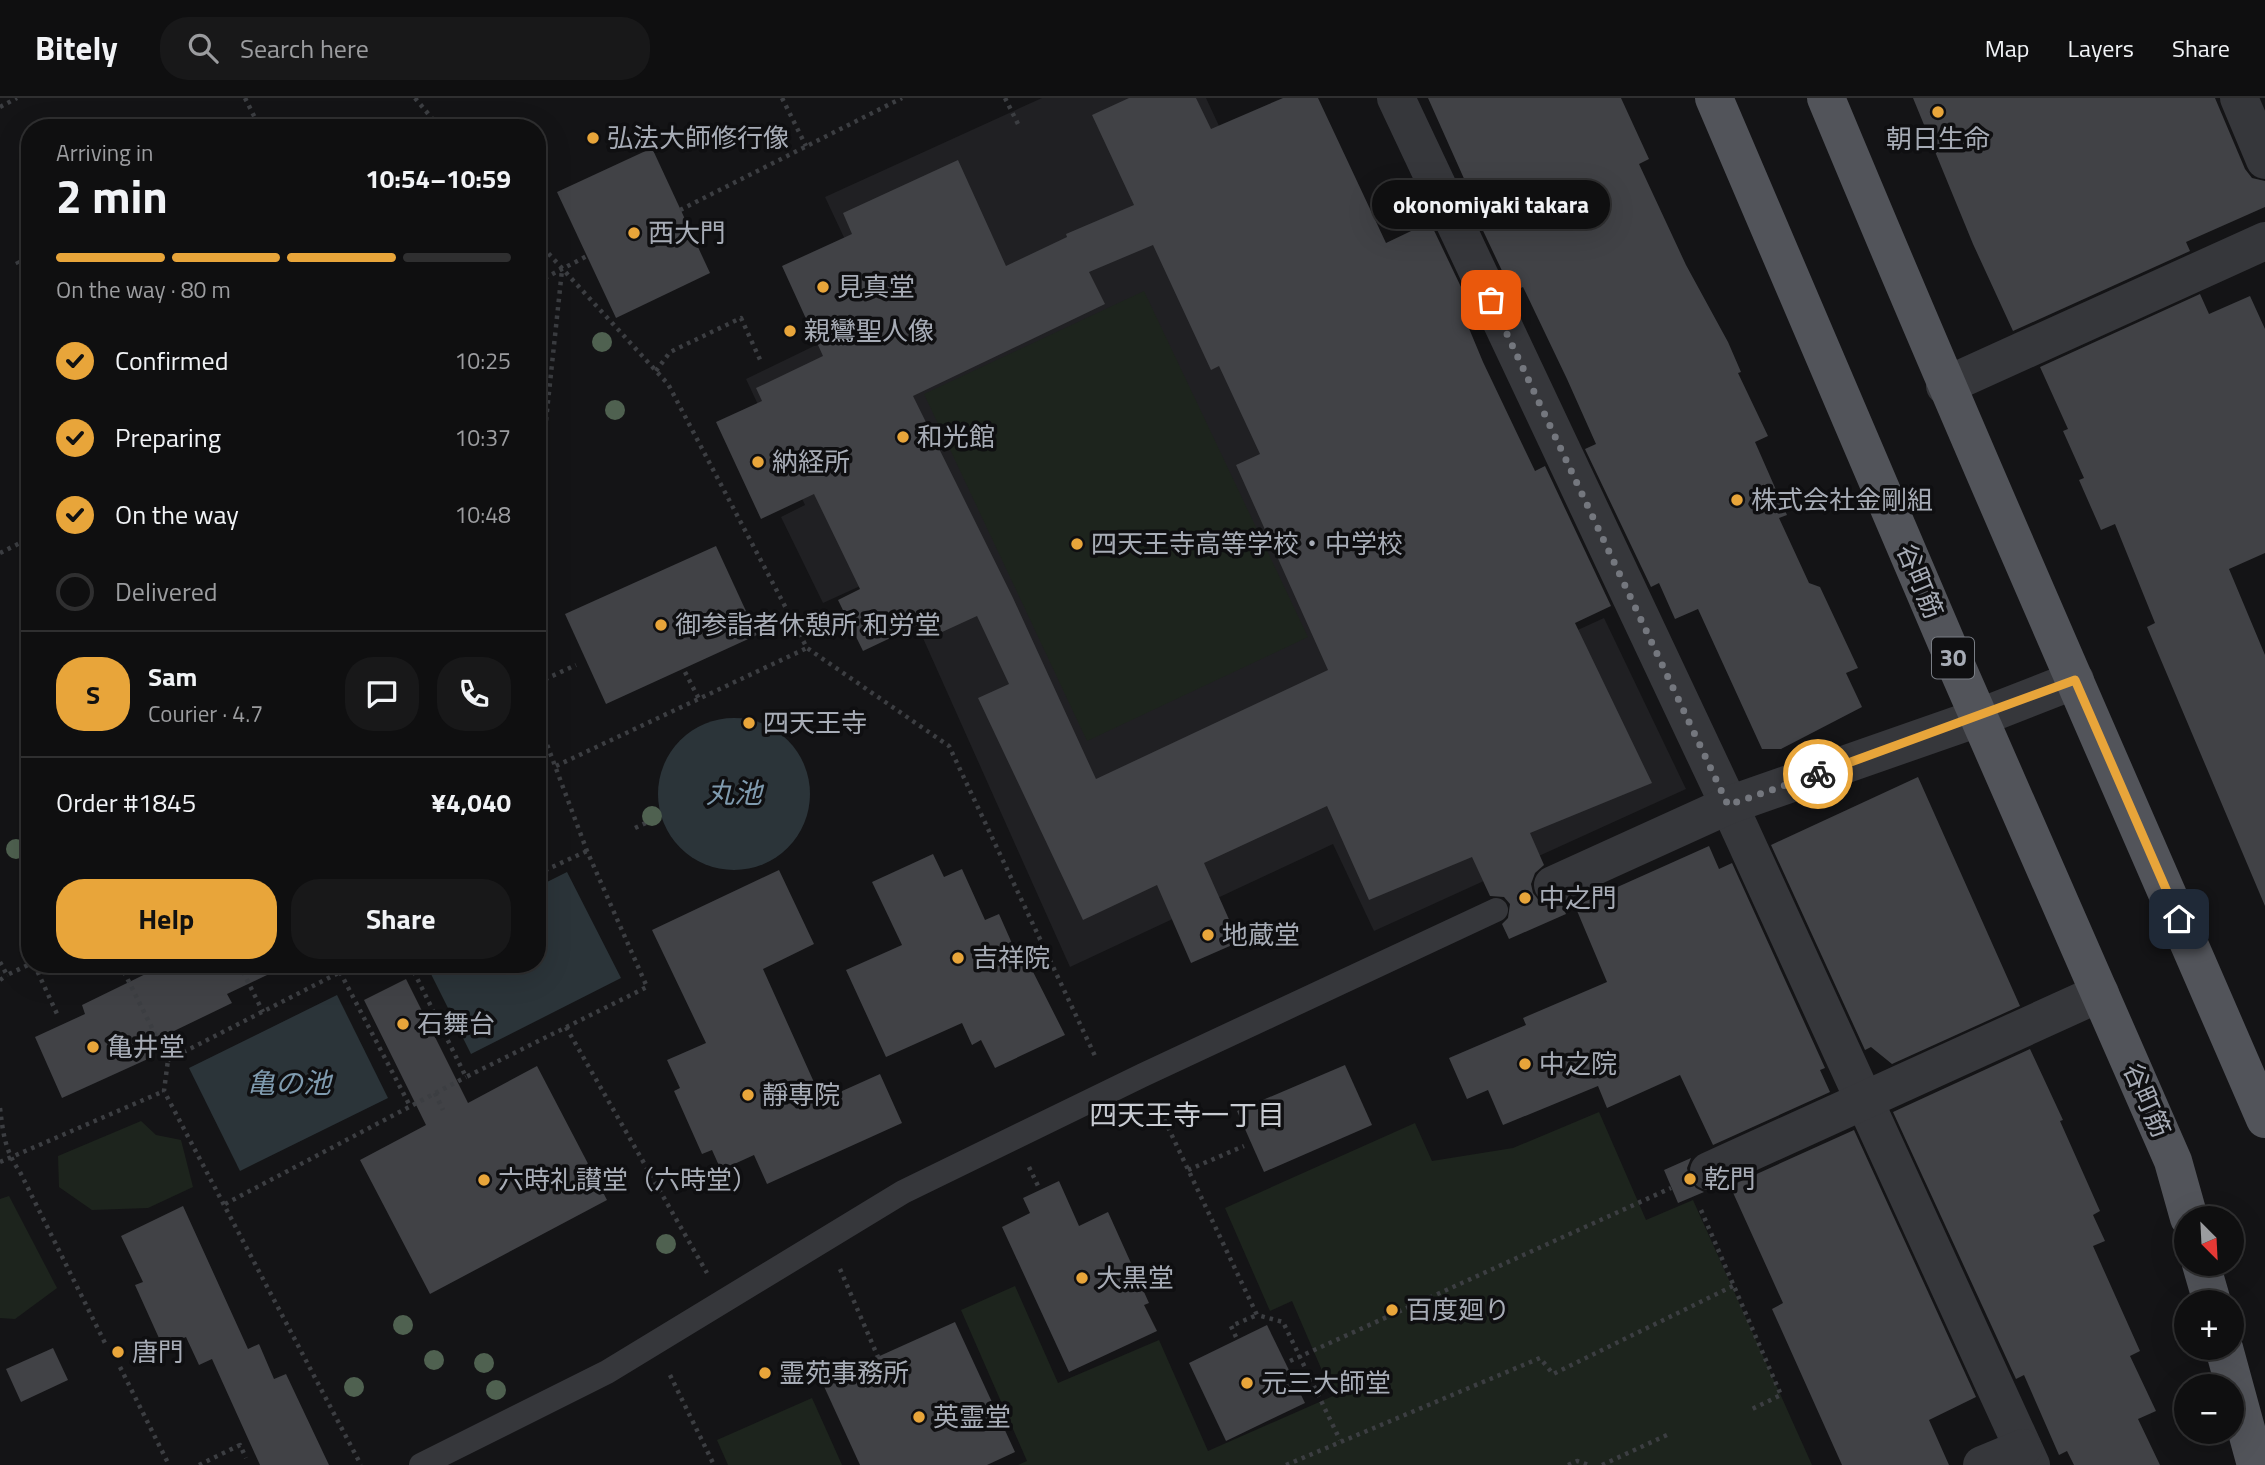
<!DOCTYPE html>
<meta charset="utf-8">
<style>
:root{--surface:#0f0f10;--page:#181819;--text:#f1f3f6;--muted:#9b9c9f;--line:#2f2f30;--accent:#e8a53a}
body{margin:0;font-family:"Titillium Web","Noto Sans JP",sans-serif;background:var(--page);color:var(--text);height:100vh;display:flex;flex-direction:column;font-size:26px;white-space:nowrap}
*{box-sizing:border-box;margin:0}
p{font-size:23px;color:var(--muted)}
.icon{flex:none;width:38px;height:38px;fill:none;stroke:currentColor;stroke-width:2;stroke-linecap:round;stroke-linejoin:round}
.map{position:relative;flex:1;overflow:hidden}
.details{position:absolute;left:21px;top:21px;width:525px;height:854px;display:flex;flex-direction:column;background:var(--surface);border-radius:28px;box-shadow:0 7px 28px #0002,0 0 0 2px var(--line)}
.details>*{flex:none}
.needle{width:46px;rotate:156deg}
.controls{position:absolute;left:2174px;top:1108px;display:grid;gap:14px}
.controls a{display:grid;place-items:center;width:70px;height:70px;border-radius:50%;background:var(--surface);box-shadow:0 7px 28px #0002,0 0 0 2px var(--line);font-size:35px}
.pin{position:absolute;display:grid;place-items:center;width:60px;height:60px;color:#fff;margin:-30px;border-radius:14px;box-shadow:0 4px 10px #0006}
.courier{position:absolute;display:grid;place-items:center;width:70px;height:70px;margin:-35px;border:5px solid #e8a53a;border-radius:50%;background:#fff;color:#222;box-shadow:0 2px 9px #0007}
.bubble{position:absolute;height:49px;border-radius:24px;background:var(--surface);box-shadow:0 7px 28px #0002,0 0 0 2px var(--line);font-size:23px;font-weight:700;line-height:49px;text-align:center}
.summary em{font-style:normal;font-weight:700}
.summary div{display:flex;flex-direction:column-reverse}
.summary{display:flex;align-items:center;justify-content:space-between;height:119px;padding:0 35px}
h1{font-size:46px;font-weight:700;line-height:52px}
.bar{display:grid;grid-template-columns:repeat(4,1fr);gap:10px 7px;align-content:center;height:84px;padding:0 35px}
.bar i{height:9px;border-radius:5px;background:var(--line)}
.bar .on{background:var(--accent)}
.bar p{grid-column:span 4}
.line{display:flex;align-items:center;gap:18px;padding:0 35px;border-top:2px solid var(--line)}
.line div{flex:1}
.round{display:grid;place-items:center;flex:none;width:74px;height:74px;border-radius:28px;background:var(--page)}
ol{padding:0 35px;list-style:none}
li{display:flex;align-items:center;gap:21px;height:77px}
li p{margin-inline-start:auto}
li .icon{padding:7px;border-radius:50%;background:var(--accent);color:#111;stroke-width:4}
li:last-child{color:var(--muted)}
li i{width:38px;height:38px;border:4px solid var(--line);border-radius:50%}
.action{display:flex;gap:14px;margin-top:auto;padding:14px 35px}
.action a{flex:1;height:80px;border-radius:28px;background:var(--accent);color:#111;font-size:28px;font-weight:700;line-height:80px;text-align:center}
.action a+a{background:var(--page);color:var(--text)}
header{display:flex;align-items:center;gap:42px;box-sizing:border-box;height:98px;padding:0 35px;background:var(--surface);border-bottom:2px solid var(--line)}
header strong{font-size:33px}
nav{display:flex;gap:38px;margin-inline-start:auto;font-size:24px}
.search{width:490px;height:63px;background:var(--page);display:flex;align-items:center;gap:18px;box-sizing:border-box;padding:0 24px;border-radius:28px;color:var(--muted);font-size:26px}
.map>svg:first-child{display:block}
</style>
<header>
<strong>Bitely</strong>
<div class="search"><svg class="icon" aria-label="search" viewBox="0 0 24 24"><circle cx="10" cy="10" r="6"/><path d="M15 15l6 6"/></svg>Search here</div>
<nav><a>Map</a><a>Layers</a><a>Share</a></nav>
</header>
<div class="map">
<svg width="2265" height="1367" viewBox="0 0 2265 1367">
<rect width="100%" height="100%" fill="#141416"/>
<!-- built -->
<polygon fill="#202023" points="1042,0 1206,0 1275,148 1429,600 1604,520 1686,691 1374,833 1333,746 1070,869 893,473 823,505 781,419 805,407 746,281 880,216 825,99"/>
<!-- green -->
<g fill="#1d241d">
<polygon points="1144,193 1308,539 1087,643 924,296"/>
<polygon points="1599,1014 1646,1122 1693,1102 1812,1367 1018,1367 1027,1363 961,1212 1015,1188 1058,1285 1159,1242 1208,1353 1333,1298 1292,1203 1270,1213 1225,1110 1415,1025 1432,1063 1513,1050"/>
<polygon points="141,1023 156,1037 181,1042 193,1089 148,1110 92,1112 59,1089 58,1058"/>
<polygon points="9,1098 57,1190 15,1221 0,1220 0,1101"/>
<polygon points="812,1300 842,1367 728,1367 717,1342"/>
</g>
<!-- water -->
<g fill="#2b3439">
<circle cx="734" cy="696" r="76"/>
<polygon points="567,774 621,880 471,956 426,866 537,866 537,789"/>
<polygon points="337,897 388,1000 240,1073 189,970"/>
</g>
<!-- building -->
<g fill="#414246" fill-rule="evenodd">
<path d="M1129,0H1196L1211,31L1283,0H1318L1386,145L1430,124L1472,212L1463,216L1483,264L1535,373L1545,368L1611,508L1575,525L1652,685L1530,735L1544,767L1535,775L1531,786L1533,795L1541,805L1552,809L1562,807L1566,816L1509,841L1502,826L1508,820L1510,806L1504,799L1490,798L1472,759L1369,802L1327,708L1204,765L1239,844L1191,865L1157,787L1083,822L978,600L1009,586L977,518L929,540L922,525L863,553L838,502L860,491L814,396L761,421L716,324L762,303L756,290L823,258L782,168L852,136L843,115L958,62L1006,168L1067,139L1066,136L1134,107L1092,17ZM1153,147L1211,272L1219,268L1260,356L1236,367L1328,572L1096,681L1013,500L913,298L1105,206L1089,174Z"/>
<polygon points="1428,0 1621,0 1649,61 1639,66 1686,167 1728,244 1741,274 1738,275 1768,338 1755,344 1787,417 1779,420 1809,485 1820,489 1858,570 1846,575 1862,609 1781,651 1762,651 1698,511 1675,521 1659,485 1651,489 1585,351 1596,346 1567,281 1523,189 1512,194 1470,105 1474,103"/>
<polygon points="1913,0 2215,0 2245,71 2252,80 2265,83 2265,109 2186,144 2190,153 2013,233 1973,146"/>
<polygon points="652,50 710,175 616,220 557,94"/>
<polygon points="2200,196 2209,216 2250,198 2265,231 2265,455 2229,471 2265,557 2265,808 2147,529 2155,525 2115,426 2101,432 2079,382 2084,380 2063,333 2068,331 2040,269"/>
<polygon points="716,448 757,537 606,606 565,516"/>
<polygon points="1918,679 2020,908 1892,966 1871,949 1865,952 1771,747"/>
<polygon points="1709,748 1719,771 1732,765 1825,970 1820,972 1830,994 1713,1047 1680,977 1607,1010 1598,988 1503,1027 1488,992 1467,1001 1449,960 1526,927 1523,920 1607,884 1575,808"/>
<polygon points="933,756 944,779 962,771 985,822 999,816 1018,859 1024,856 1065,937 995,970 981,942 972,947 962,925 886,959 846,872 902,847 872,784"/>
<polygon points="779,772 814,846 763,871 822,1002 880,976 902,1025 767,1086 754,1057 721,1072 712,1052 702,1056 674,993 680,990 667,962 706,945 652,832"/>
<polygon points="166,866 290,866 227,896 232,905 145,947 150,960 62,1000 35,939 85,916 82,907"/>
<polygon points="406,881 468,1005 537,968 607,1102 430,1196 360,1062 426,1027 364,902"/>
<polygon points="2030,951 2063,1022 2060,1023 2100,1113 2093,1117 2105,1143 2093,1148 2140,1253 2130,1258 2156,1313 2138,1321 2160,1367 2074,1367 2067,1353 2059,1357 2024,1277 2016,1281 1893,1014"/>
<polygon points="1345,967 1372,1027 1264,1074 1237,1013"/>
<polygon points="1854,1032 1976,1299 1929,1322 1949,1367 1842,1367 1772,1211 1783,1205 1730,1088"/>
<polygon points="1691,1060 1687,1070 1689,1081 1696,1090 1704,1094 1678,1105 1664,1072"/>
<polygon points="1059,1083 1079,1128 1108,1114 1149,1205 1144,1207 1157,1233 1069,1274 1002,1129 1030,1115 1023,1100"/>
<polygon points="183,1108 248,1251 259,1246 274,1281 286,1276 329,1367 260,1367 212,1261 199,1267 186,1239 163,1249 135,1187 143,1184 121,1138"/>
<polygon points="955,1224 1015,1354 987,1367 860,1367 822,1284"/>
<polygon points="1267,1227 1305,1305 1226,1343 1189,1265"/>
<polygon points="53,1250 68,1282 21,1304 6,1271"/>
</g>
<g fill="none" stroke-linecap="round" stroke-linejoin="round">
<!-- path -->
<g stroke="#3c3e42" stroke-width="4.5" stroke-dasharray="3.5 5" stroke-linecap="butt">
<polyline points="245,0 260,30"/>
<polyline points="415,0 440,30"/>
<polyline points="782,0 806,48"/>
<polyline points="1005,0 1018,26"/>
<polyline points="0,9 17,0"/>
<polyline points="680,112 902,0"/>
<polyline points="537,143 668,286 807,550 949,648 1096,960"/>
<polyline points="17,163 30,189"/>
<polyline points="537,184 587,158"/>
<polyline points="656,273 670,254 741,220 762,266"/>
<polyline points="537,407 562,172"/>
<polyline points="0,455 30,440"/>
<polyline points="685,574 699,601"/>
<polyline points="537,585 576,567"/>
<polyline points="556,668 807,550"/>
<polyline points="635,730 654,721"/>
<polyline points="537,776 587,753"/>
<polyline points="0,864 7,877 30,866"/>
<polyline points="34,866 58,918"/>
<polyline points="120,866 168,962 164,993 361,1367"/>
<polyline points="239,866 263,914"/>
<polyline points="410,866 466,979 647,889 587,753 537,620"/>
<polyline points="121,870 128,866"/>
<polyline points="340,874 410,1008"/>
<polyline points="0,882 7,877"/>
<polyline points="566,929 707,1175"/>
<polyline points="168,962 356,866"/>
<polyline points="435,995 443,1012"/>
<polyline points="1157,1006 1257,1217 1283,1224 1340,1342"/>
<path d="M0,1010C3,1035 5,1053 20,1074L105,1245"/>
<polyline points="0,1064 164,993"/>
<polyline points="1029,1069 1040,1092"/>
<polyline points="1188,1072 1244,1048"/>
<polyline points="225,1106 466,979"/>
<polyline points="1701,1112 1781,1297 1752,1311"/>
<polyline points="840,1171 878,1259"/>
<polyline points="1236,1239 1231,1228 1257,1217"/>
<polyline points="1290,1263 1671,1090"/>
<polyline points="120,1269 169,1367"/>
<polyline points="670,1277 714,1367"/>
<polyline points="199,1367 240,1347 246,1360"/>
<polyline points="1286,1367 1540,1260 1553,1276 1735,1187"/>
<polyline points="1568,1367 1577,1363 1589,1367"/>
<polyline points="1602,1367 1667,1337"/>
</g>
<!-- lane -->
<polyline stroke="#36373b" stroke-width="24" points="421,1367 607,1274 903,1094 1143,977 1496,812"/>
<!-- street -->
<g stroke="#36373b" stroke-width="38">
<polyline points="1396,0 1729,707 2031,1367"/>
<polyline points="2239,0 2265,62"/>
<polyline points="1945,288 2265,143"/>
<polyline points="1553,787 1729,707 1978,620 2075,582"/>
<polyline points="1709,1073 2100,895"/>
<polyline points="1982,1367 2023,1350"/>
</g>
<!-- primary -->
<g stroke="#52545a" stroke-width="38">
<polyline points="1714,0 1956,567 2173,1063 2189,1120"/>
<path d="M1826,0C1968,342 2118,681 2265,1021"/>
<polyline points="2201,1166 2212,1204"/>
<polyline points="2224,1250 2256,1367"/>
</g>
</g>
<!-- trees -->
<g fill="#4f6150">
<circle cx="602" cy="244" r="10"/>
<circle cx="615" cy="312" r="10"/>
<circle cx="652" cy="718" r="10"/>
<circle cx="16" cy="751" r="10"/>
<circle cx="666" cy="1146" r="10"/>
<circle cx="403" cy="1227" r="10"/>
<circle cx="434" cy="1262" r="10"/>
<circle cx="484" cy="1265" r="10"/>
<circle cx="354" cy="1289" r="10"/>
<circle cx="496" cy="1292" r="10"/>
</g>
<g fill="none" stroke-linecap="round" stroke-linejoin="round">
<!-- done -->
<polyline stroke="#74777e" stroke-width="7" stroke-dasharray="0 12.6" points="1491,202 1728,707 1818,676"/>
<!-- route -->
<polyline stroke="#e8a53a" stroke-width="9" points="1818,676 2075,582 2179,821"/>
</g>
<!-- markers -->
<g fill="#e8a53a" stroke="#0f0f11" stroke-width="2.5">
<circle cx="1938" cy="14" r="7"/>
<circle cx="593" cy="40" r="7"/>
<circle cx="634" cy="135" r="7"/>
<circle cx="823" cy="189" r="7"/>
<circle cx="790" cy="233" r="7"/>
<circle cx="903" cy="339" r="7"/>
<circle cx="758" cy="364" r="7"/>
<circle cx="1737" cy="402" r="7"/>
<circle cx="1077" cy="446" r="7"/>
<circle cx="661" cy="527" r="7"/>
<circle cx="749" cy="625" r="7"/>
<circle cx="1525" cy="800" r="7"/>
<circle cx="1208" cy="837" r="7"/>
<circle cx="958" cy="860" r="7"/>
<circle cx="403" cy="926" r="7"/>
<circle cx="93" cy="949" r="7"/>
<circle cx="1525" cy="966" r="7"/>
<circle cx="748" cy="997" r="7"/>
<circle cx="1690" cy="1081" r="7"/>
<circle cx="484" cy="1082" r="7"/>
<circle cx="1082" cy="1180" r="7"/>
<circle cx="1392" cy="1212" r="7"/>
<circle cx="118" cy="1254" r="7"/>
<circle cx="765" cy="1275" r="7"/>
<circle cx="1247" cy="1285" r="7"/>
<circle cx="919" cy="1319" r="7"/>
</g>
<g text-anchor="middle" stroke-width="7" stroke-linejoin="round" paint-order="stroke">
<!-- shield labels -->
<rect fill="#0f0f11" stroke="#797d84" stroke-width="2" x="1932" y="539.5" width="42" height="41" rx="5"/>
<g font-size="24" font-weight="bold" fill="#a7acb6">
<text x="1953" y="568">30</text>
</g>
<!-- poi labels -->
<g font-size="26" fill="#a7acb6" stroke="#0f0f11" text-anchor="start">
<text x="607" y="49">弘法大師修行像</text>
<text x="1938" y="50" text-anchor="middle">朝日生命</text>
<text x="648" y="144">西大門</text>
<text x="837" y="198">見真堂</text>
<text x="804" y="242">親鸞聖人像</text>
<text x="917" y="348">和光館</text>
<text x="772" y="373">納経所</text>
<text x="1751" y="411">株式会社金剛組</text>
<text x="1091" y="455">四天王寺高等学校・中学校</text>
<text x="675" y="536">御参詣者休憩所 和労堂</text>
<text x="763" y="634">四天王寺</text>
<text x="1539" y="809">中之門</text>
<text x="1222" y="846">地蔵堂</text>
<text x="972" y="869">吉祥院</text>
<text x="417" y="935">石舞台</text>
<text x="107" y="958">亀井堂</text>
<text x="1539" y="975">中之院</text>
<text x="762" y="1006">靜専院</text>
<text x="1704" y="1090">乾門</text>
<text x="498" y="1091">六時礼讃堂（六時堂）</text>
<text x="1096" y="1189">大黒堂</text>
<text x="1406" y="1221">百度廻り</text>
<text x="132" y="1263">唐門</text>
<text x="779" y="1284">霊苑事務所</text>
<text x="1261" y="1294">元三大師堂</text>
<text x="933" y="1328">英霊堂</text>
</g>
<!-- street labels -->
<g font-size="26" fill="#a7acb6" stroke="#0f0f11">
<text transform="translate(1920 483) rotate(67)" y="9">谷町筋</text>
<text transform="translate(2147 1002) rotate(66)" y="9">谷町筋</text>
</g>
<!-- water labels -->
<g font-size="28" font-style="italic" fill="#7f9baf" stroke="#0f0f11">
<text x="734" y="705">丸池</text>
<text x="289" y="995">亀の池</text>
</g>
<!-- neighbourhood labels -->
<g font-size="28" fill="#c8cbd2" stroke="#0f0f11">
<text x="1187" y="1027">四天王寺一丁目</text>
</g>
</g>
</svg>
<div class="controls">
<a><svg class="needle" viewBox="-14 -14 28 28"><path d="M0-13l5 13h-10z" fill="#e53935"/><path d="M0 13l5-13h-10z" fill="#9b9c9f"/></svg></a>
<a>+</a>
<a>−</a>
</div>
<div class="pin" style="left:1491px;top:202px;background:#ea580c"><svg class="icon" aria-label="bag" viewBox="0 0 24 24"><path d="M5 8h14l-1 12H6zM9 8a3 3 0 0 1 6 0"/></svg></div>
<div class="pin" style="left:2179px;top:821px;background:#1f2937"><svg class="icon" aria-label="home" viewBox="0 0 24 24"><path d="M3 11l9-7 9 7M6 9v11h12V9"/></svg></div>
<div class="courier" style="left:1818px;top:676px"><svg class="icon" aria-label="bike" viewBox="0 0 24 24"><circle cx="6" cy="16" r="4"/><circle cx="18" cy="16" r="4"/><path d="M6 16l4-8h5l3 8M10 8l3 8H6M13 5h3"/></svg></div>
<div class="bubble" style="left:1372px;top:82px;width:238px">okonomiyaki takara</div>
<section class="details">
<div class="summary"><div><h1>2 min</h1><p>Arriving in</p></div><em>10:54–10:59</em></div>
<div class="bar"><i class="on"></i><i class="on"></i><i class="on"></i><i></i><p>On the way · 80 m</p></div>
<ol>
<li><svg class="icon" aria-label="check" viewBox="0 0 24 24"><path d="M5 12l5 5 9-10"/></svg>Confirmed<p>10:25</p></li>
<li><svg class="icon" aria-label="check" viewBox="0 0 24 24"><path d="M5 12l5 5 9-10"/></svg>Preparing<p>10:37</p></li>
<li><svg class="icon" aria-label="check" viewBox="0 0 24 24"><path d="M5 12l5 5 9-10"/></svg>On the way<p>10:48</p></li>
<li><i></i>Delivered</li>
</ol>
<div class="line" style="height:126px"><b class="round" style="background:var(--accent);color:#111">S</b><div><b>Sam</b><p>Courier · 4.7</p></div><a class="round"><svg class="icon" aria-label="chat" viewBox="0 0 24 24"><path d="M4 5h16v11H9l-5 4z"/></svg></a><a class="round"><svg class="icon" aria-label="phone" viewBox="0 0 24 24"><path d="M5 4h4l2 5-3 2q2 4 5 5l2-3 5 2v4C11 20 4 13 5 4z"/></svg></a></div>
<div class="line" style="height:91px"><div>Order #1845</div><b>¥4,040</b></div>
<div class="action"><a>Help</a><a>Share</a></div>
</section>
</div>
